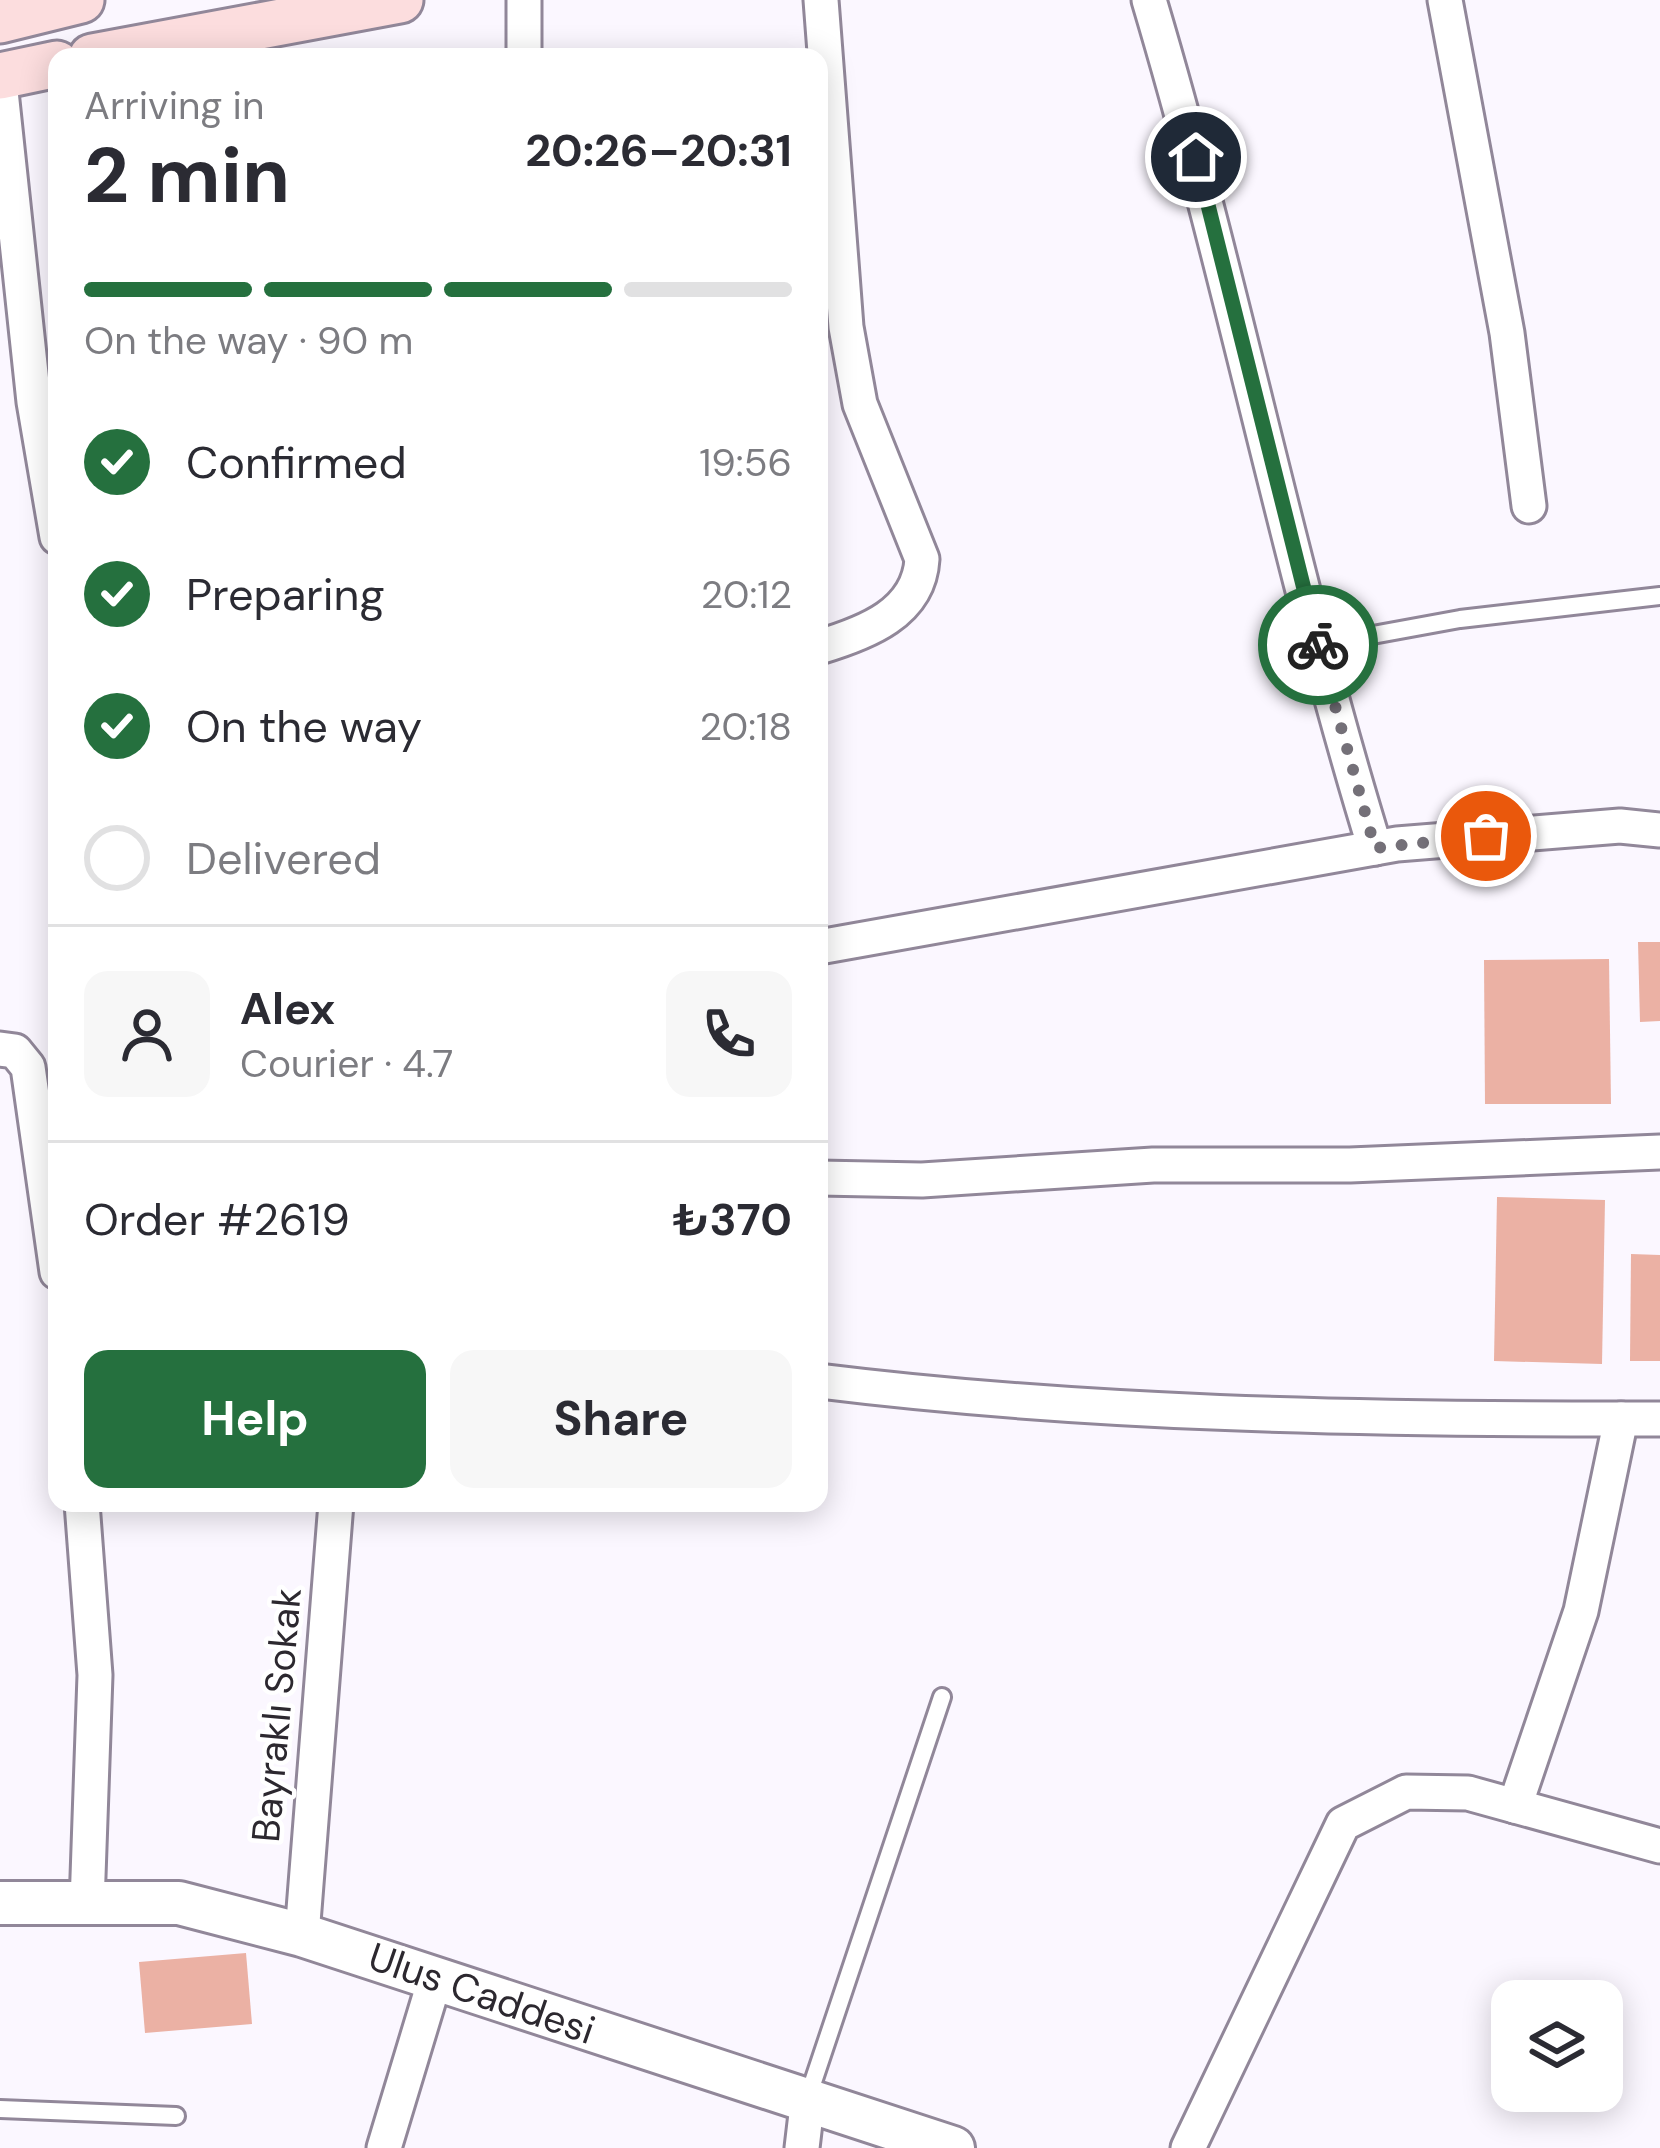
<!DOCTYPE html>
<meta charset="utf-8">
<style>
:root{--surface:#fff;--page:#f7f7f7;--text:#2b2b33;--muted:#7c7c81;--line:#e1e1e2;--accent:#25703e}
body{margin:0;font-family:"DM Sans",sans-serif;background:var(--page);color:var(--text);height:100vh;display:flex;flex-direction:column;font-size:45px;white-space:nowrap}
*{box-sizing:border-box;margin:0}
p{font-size:39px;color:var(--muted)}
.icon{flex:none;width:66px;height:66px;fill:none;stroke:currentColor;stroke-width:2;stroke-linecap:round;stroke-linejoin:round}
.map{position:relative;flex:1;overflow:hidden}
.details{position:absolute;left:48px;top:48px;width:780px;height:1464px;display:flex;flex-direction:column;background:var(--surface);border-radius:24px;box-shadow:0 6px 30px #0003}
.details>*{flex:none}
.fabs{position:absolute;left:1491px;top:1980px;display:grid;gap:24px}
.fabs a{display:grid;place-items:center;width:132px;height:132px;border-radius:24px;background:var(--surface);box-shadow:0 6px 30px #0003;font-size:60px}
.pin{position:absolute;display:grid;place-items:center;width:102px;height:102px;color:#fff;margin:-51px;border:6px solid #fff;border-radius:50%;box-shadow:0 3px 12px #0007}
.courier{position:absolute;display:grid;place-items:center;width:120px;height:120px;margin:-60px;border:9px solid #25703e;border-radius:50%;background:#fff;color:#222;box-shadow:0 3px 15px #0007}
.headline em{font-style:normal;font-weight:700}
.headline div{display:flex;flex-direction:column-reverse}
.headline{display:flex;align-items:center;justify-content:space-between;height:204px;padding:0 36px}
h1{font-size:78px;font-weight:700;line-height:90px}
.bar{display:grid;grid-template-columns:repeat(4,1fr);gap:18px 12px;align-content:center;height:144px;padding:0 36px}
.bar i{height:15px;border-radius:9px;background:var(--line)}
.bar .selected{background:var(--accent)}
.bar p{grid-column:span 4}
.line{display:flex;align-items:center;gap:30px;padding:0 36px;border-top:3px solid var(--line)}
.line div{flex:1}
.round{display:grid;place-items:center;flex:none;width:126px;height:126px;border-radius:24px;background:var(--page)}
ol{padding:0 36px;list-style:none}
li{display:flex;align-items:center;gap:36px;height:132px}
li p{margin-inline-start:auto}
li .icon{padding:12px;border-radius:50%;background:var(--accent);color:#fff;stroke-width:4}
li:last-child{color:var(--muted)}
li i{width:66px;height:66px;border:6px solid var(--line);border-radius:50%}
.cta{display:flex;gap:24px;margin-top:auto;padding:24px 36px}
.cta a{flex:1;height:138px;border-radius:24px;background:var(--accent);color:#fff;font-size:48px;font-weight:700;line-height:138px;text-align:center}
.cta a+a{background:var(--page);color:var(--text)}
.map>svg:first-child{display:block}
</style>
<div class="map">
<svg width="1660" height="2148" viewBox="0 0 1660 2148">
<rect width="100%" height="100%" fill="#fbf7ff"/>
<!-- building -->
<g fill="#ebb1a4">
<polygon points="1638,942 1660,942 1660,1021 1640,1022"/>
<polygon points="1609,959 1611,1104 1485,1104 1484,960"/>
<polygon points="1497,1197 1605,1200 1602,1364 1494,1361"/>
<polygon points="1631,1254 1660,1255 1660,1361 1630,1361"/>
<polygon points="246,1953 252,2024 145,2033 139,1962"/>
</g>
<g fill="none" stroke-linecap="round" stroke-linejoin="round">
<defs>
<g id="service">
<polyline points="1318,645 1460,619 1660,596"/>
<polyline points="808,2097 942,1697"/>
<polyline points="0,2109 176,2116"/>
</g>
<g id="minor">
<polyline points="524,0 524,57"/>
<path d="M1149,0C1233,281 1289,569 1375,848"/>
<polyline points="1445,0 1507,333 1529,506"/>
<polyline points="0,82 34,402 57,537"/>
<path d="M819,647C866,633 919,613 922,559L860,404L846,327L821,0"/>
<polyline points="819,947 1397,844 1620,826 1660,830"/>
<polyline points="0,1049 15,1051 28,1067 57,1272"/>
<polyline points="819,1178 922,1180 1153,1165 1350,1165 1660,1152"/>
<path d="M819,1381C1084,1414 1354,1419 1621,1419"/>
<polyline points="82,1503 95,1675 87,1905"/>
<polyline points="1515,1806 1581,1611 1621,1419 1660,1419"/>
<polyline points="302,1935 336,1503"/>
<polyline points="384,2148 436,1976"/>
<polyline points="802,2148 808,2097"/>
<polyline points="1188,2148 1343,1824 1406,1792 1468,1793 1660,1846"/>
</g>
<polyline id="tertiary" points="0,1903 179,1903 302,1935 953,2148"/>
<g id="secondary">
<polyline points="0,20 81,0"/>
<polyline points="92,57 400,0"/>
<polyline points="0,76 57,64"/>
</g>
</defs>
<!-- service casing -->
<use href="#service" stroke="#918799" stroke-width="22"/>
<!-- minor casing -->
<use href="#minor" stroke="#918799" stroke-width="39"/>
<!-- tertiary casing -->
<use href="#tertiary" stroke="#918799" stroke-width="48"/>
<!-- secondary casing -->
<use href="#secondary" stroke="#918799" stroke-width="51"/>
<!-- service -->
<use href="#service" stroke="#fff" stroke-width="16"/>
<!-- minor -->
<use href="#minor" stroke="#fff" stroke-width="33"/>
<!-- tertiary -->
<use href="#tertiary" stroke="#fff" stroke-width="42"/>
<!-- secondary -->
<use href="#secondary" stroke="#fcddde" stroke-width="45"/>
</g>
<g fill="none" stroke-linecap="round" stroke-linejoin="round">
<!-- done -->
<polyline stroke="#747078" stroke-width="12" stroke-dasharray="0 21.6" points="1318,645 1375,848 1486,836"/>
<!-- route -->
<polyline stroke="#25703e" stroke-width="15" points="1196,157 1318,645"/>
</g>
<g text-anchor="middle" stroke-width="9" stroke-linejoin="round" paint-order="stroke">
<!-- street labels -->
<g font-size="39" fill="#2c282f" stroke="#fff">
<text transform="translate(276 1715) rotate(-85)" y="14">Bayraklı Sokak</text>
<text transform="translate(482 1993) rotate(19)" y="14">Ulus Caddesi</text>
</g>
</g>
</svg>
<div class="fabs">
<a><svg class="icon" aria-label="layers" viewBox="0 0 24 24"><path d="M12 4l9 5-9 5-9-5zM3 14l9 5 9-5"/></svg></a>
</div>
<div class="pin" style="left:1486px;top:836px;background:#ea580c"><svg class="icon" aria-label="bag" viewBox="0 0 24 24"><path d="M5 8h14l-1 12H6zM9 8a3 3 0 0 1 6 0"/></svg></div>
<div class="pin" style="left:1196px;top:157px;background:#1f2937"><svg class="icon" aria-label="home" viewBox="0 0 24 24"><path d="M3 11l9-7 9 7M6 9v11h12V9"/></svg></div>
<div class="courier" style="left:1318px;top:645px"><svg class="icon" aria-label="bike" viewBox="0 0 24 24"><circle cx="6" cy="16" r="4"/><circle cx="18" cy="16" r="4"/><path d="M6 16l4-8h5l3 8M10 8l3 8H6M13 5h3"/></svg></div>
<section class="details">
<div class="headline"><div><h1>2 min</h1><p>Arriving in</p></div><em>20:26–20:31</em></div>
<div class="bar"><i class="selected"></i><i class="selected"></i><i class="selected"></i><i></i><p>On the way · 90 m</p></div>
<ol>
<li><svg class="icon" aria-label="check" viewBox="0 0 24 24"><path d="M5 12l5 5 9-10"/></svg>Confirmed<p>19:56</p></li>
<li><svg class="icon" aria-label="check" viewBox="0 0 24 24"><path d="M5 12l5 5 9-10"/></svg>Preparing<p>20:12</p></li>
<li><svg class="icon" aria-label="check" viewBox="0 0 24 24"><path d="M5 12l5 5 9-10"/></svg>On the way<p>20:18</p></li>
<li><i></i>Delivered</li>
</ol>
<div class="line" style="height:216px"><a class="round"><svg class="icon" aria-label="person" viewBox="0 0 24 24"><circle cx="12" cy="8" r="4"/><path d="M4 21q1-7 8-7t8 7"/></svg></a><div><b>Alex</b><p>Courier · 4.7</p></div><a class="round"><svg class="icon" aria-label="phone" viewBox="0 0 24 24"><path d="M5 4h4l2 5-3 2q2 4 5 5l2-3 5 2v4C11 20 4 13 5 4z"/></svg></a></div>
<div class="line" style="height:156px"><div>Order #2619</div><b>₺370</b></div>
<div class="cta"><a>Help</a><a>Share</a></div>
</section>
</div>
